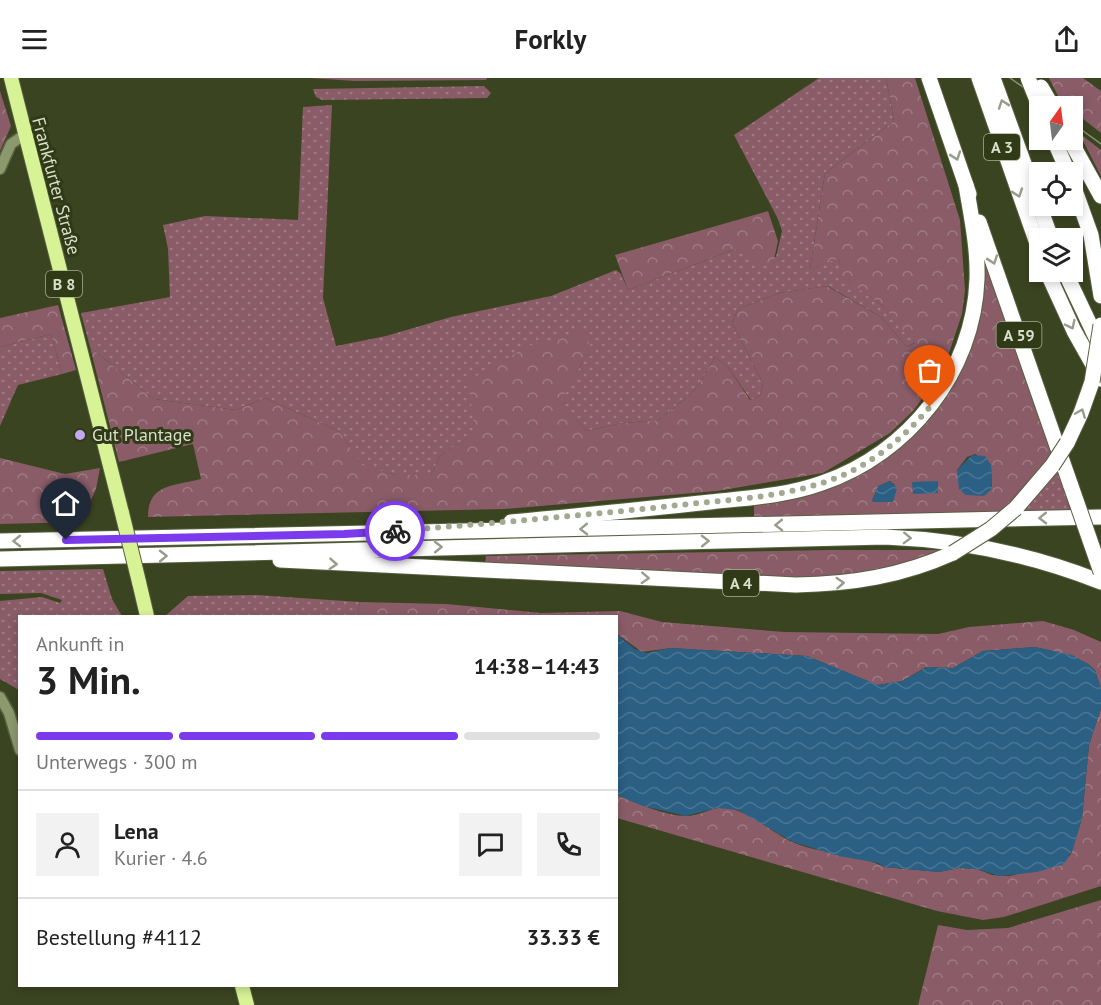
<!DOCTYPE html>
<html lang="de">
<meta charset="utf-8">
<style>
:root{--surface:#fff;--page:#f2f2f2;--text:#222;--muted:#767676;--line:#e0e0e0;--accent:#7c3aed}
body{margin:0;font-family:"PT Sans",sans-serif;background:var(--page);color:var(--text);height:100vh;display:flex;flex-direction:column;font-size:22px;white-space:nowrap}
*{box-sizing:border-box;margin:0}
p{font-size:20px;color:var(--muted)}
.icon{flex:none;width:33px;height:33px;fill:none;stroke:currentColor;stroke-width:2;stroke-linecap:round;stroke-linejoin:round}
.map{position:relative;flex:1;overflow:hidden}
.drawer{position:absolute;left:18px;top:537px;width:600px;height:372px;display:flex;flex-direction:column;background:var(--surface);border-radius:0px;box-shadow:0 3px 9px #0003}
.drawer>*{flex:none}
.needle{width:39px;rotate:14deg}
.tools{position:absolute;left:1029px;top:18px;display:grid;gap:12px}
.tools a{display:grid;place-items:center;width:54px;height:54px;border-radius:0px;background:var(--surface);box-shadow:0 3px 9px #0003;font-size:30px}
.pin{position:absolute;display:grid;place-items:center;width:51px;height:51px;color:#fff;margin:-62px -26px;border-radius:50% 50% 50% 0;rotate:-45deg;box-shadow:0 0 6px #0007}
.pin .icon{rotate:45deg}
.courier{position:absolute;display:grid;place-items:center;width:60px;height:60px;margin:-30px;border:4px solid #7c3aed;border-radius:50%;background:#fff;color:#222;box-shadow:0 2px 8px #0007}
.head em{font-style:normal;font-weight:700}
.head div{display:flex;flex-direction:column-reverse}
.head{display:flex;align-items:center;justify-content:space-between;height:102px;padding:0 18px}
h1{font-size:39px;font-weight:700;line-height:45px}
.bar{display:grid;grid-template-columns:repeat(4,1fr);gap:9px 6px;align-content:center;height:72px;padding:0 18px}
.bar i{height:8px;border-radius:4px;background:var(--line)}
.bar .active{background:var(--accent)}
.bar p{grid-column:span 4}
.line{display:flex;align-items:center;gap:15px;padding:0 18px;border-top:2px solid var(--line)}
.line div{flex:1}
.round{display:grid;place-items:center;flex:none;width:63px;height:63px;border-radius:0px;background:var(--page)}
header{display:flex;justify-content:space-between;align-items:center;height:78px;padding:0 18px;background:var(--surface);font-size:27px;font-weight:700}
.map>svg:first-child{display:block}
</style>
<header><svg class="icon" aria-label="menu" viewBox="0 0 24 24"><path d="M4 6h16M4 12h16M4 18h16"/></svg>Forkly<svg class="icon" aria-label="share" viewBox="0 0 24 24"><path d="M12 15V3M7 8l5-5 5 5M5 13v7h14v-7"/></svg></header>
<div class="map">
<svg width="1101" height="927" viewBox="0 0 1101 927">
<defs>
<pattern id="grass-dots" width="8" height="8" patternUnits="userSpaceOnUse" patternTransform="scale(1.5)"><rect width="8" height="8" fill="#895c68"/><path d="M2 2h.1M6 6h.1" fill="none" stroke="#9e7b83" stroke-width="1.8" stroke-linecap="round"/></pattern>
<pattern id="forest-crowns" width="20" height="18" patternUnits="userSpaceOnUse" patternTransform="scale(1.5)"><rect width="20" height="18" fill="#895c68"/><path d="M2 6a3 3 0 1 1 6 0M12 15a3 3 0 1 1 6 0" fill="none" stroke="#9e7b83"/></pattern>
<pattern id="water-waves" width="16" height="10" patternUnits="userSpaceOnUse" patternTransform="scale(1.5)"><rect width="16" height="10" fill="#2b5f84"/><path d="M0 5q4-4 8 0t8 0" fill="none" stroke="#497694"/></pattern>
</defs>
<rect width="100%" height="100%" fill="#3b4421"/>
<!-- grass -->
<g fill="url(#grass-dots)">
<path d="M819,0H886L894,43L825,95L810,191L840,179L839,196L882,227L916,264L907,269L881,239L828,208L779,215L738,231L732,245L763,305L760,318L751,322L728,289L715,279C707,293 699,310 686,320C677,328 668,333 659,342L623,345L586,353L560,323L583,283L440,378L431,397H396L362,388L339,353L265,320L236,332L154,321L90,269L81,235L170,219L168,171L163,147L205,138L298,142L303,29L332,27L323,220L336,268L386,258L451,239L551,218L616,192L621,196L628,212L735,171L776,179L782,153L778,141L734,57Z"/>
<polygon points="484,8 491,15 487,20 322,22 316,19 313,11"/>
<polygon points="51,256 62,296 18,307 0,348 0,269"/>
<polygon points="1059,392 1070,432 1022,434"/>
<polygon points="103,491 112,521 122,538 20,538 19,612 0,601 0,523 42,519 60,525 62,522 41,515 0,516 0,493"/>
<polygon points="256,517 360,524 357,538 165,538 188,518"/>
</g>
<!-- forest -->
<g fill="url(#forest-crowns)" fill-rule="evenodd">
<polygon points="310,0 487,0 486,2 355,3"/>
<path d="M886,0H915L960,142L965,212L962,236L947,281L934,304L913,333L890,355L823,395L717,413L504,431L148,439C148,405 175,408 201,401L193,366L119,384L90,269L154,321L236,332L265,320L339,353L362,387L396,397H431L440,378L475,354L468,303L528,268L582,253L591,268L561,323L586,353L623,345L659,342C668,333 677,328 686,320C699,310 707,293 715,279L728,289L750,322L760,318L763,305L732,245L738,231L779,215L827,208L881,239L907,269L915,265L882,227L838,196L840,180L810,191L825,95L894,43Z"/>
<polygon points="1049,0 1083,0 1101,13 1101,55 1073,33 1072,28 1062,26"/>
<polygon points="0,13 11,48 0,73"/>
<polygon points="1079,55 1101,72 1101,98"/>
<polygon points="768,133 778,163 772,191 735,171 628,212 615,177"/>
<path d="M984,177L1053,375L1001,434L754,440V424L841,401L873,388L904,366L930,340L946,315ZM975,376L991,387L992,411L957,392L967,379ZM890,403L895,407L872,422L879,408Z"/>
<polygon points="58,227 76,292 62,296 51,256 0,269 0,240"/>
<polygon points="0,380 65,396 100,390 96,411 81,444 0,446"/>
<polygon points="829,472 951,472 867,496 806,501 485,486 486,478"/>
<polygon points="360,524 446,526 541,535 620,533 662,544 784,554 938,556 969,549 1043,543 1074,552 1101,564 1101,611 1095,592 1088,586 1070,577 1035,569 983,573 953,590 926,589 902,603 877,607 807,578 671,570 642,574 617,556 616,538 357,538"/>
<path d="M1101,630V808L1004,839L983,842L937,833L617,740L616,717C639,725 663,738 687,738C700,738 713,728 727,730C747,732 773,755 792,764C820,776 860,776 884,789L939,794L959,790L977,791L992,797L1009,798L1061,787L1071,776L1082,740L1089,667Z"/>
<polygon points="1101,822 1101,927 918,927 938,847 967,852 1008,850"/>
</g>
<!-- water -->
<g fill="url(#water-waves)">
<polygon points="972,377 985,378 991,387 992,411 984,418 966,417 959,411 957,392"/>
<polygon points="890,403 897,410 893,424 872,424 878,408"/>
<polygon points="938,403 938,415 913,416 912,404"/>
<polygon points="616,556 635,571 646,575 671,570 807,578 878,607 902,603 927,589 953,590 983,573 1035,569 1072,577 1088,586 1095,592 1101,611 1101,630 1089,667 1082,740 1073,771 1064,786 1037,794 999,798 977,791 959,790 939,794 884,789 878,785 839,778 793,764 738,732 717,730 686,738 643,728 617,717"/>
</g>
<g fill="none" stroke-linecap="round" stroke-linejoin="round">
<defs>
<g id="minor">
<polyline points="0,91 11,66 24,57"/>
<polyline points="0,619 9,635 20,672"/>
</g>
<g id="major">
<polyline points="11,0 122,435"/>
<polyline points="139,504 147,538"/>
<polyline points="242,908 247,927"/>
</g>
<g id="highway">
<polyline points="929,0 969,116"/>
<polyline points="979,0 1040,174"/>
<polyline points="993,0 1051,160"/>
<polyline points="1054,62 1068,94"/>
<polyline points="1070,62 1101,118"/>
<polyline points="1072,104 1091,157 1101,218"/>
<polyline points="979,144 1071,408"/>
<polyline points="1047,194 1074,253 1101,301"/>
<polyline points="1065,194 1101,270"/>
<polyline points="1067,365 1081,335 1092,304"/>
<polyline points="1016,430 1052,388"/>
<path d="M511,444C578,438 644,431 710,424C747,420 786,418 822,405C908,376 974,294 977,201C978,169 971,138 966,107"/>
<polyline points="0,463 1101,439"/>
<path d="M0,481L885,459C960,462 1031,476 1101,504"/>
<path d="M280,482L796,507C852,506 902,498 953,475"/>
</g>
</defs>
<!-- minor casing -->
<use href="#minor" stroke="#576040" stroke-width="13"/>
<!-- major casing -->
<use href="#major" stroke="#576040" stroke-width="16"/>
<!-- highway casing -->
<use href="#highway" stroke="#576040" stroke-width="17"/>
<!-- minor -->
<use href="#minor" stroke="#8c996d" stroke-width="10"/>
<!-- major -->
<use href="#major" stroke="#d8f296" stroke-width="14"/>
<!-- highway -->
<use href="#highway" stroke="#fff" stroke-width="15"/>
<!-- tram -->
<g stroke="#8b9378" stroke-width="1.5">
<polyline points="1010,0 1050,28"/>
<polyline points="1072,45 1101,66"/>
</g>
<defs>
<polyline id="major-bridge" points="122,435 139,504"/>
<g id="highway-bridge">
<polyline points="1028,0 1038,25"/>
<polyline points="1041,9 1052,28"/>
<polyline points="1092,304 1101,247"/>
<polyline points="1052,388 1067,365"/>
<polyline points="1071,408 1101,494"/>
<polyline points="953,475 991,451 1016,430"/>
</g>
</defs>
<!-- major-bridge casing -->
<use href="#major-bridge" stroke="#576040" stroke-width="16" stroke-linecap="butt"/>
<!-- highway-bridge casing -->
<use href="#highway-bridge" stroke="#576040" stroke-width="17" stroke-linecap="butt"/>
<!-- major-bridge -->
<use href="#major-bridge" stroke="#d8f296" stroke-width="14"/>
<!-- highway-bridge -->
<use href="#highway-bridge" stroke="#fff" stroke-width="15"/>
</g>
<!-- one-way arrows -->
<defs><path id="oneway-chevron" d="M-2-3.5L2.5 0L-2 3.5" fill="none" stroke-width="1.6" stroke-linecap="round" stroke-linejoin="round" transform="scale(1.5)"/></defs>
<g stroke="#989c8b">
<use href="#oneway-chevron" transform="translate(1003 26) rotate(-109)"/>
<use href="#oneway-chevron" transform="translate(956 78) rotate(71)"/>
<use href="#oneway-chevron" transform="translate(1018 115) rotate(71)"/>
<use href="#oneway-chevron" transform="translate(993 182) rotate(71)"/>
<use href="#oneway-chevron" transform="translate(1071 247) rotate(64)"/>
<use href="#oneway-chevron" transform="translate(1081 335) rotate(-68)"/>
<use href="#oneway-chevron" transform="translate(1043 440) rotate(179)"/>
<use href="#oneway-chevron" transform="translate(779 447) rotate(179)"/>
<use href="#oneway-chevron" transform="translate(584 451) rotate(179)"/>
<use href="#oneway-chevron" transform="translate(907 460) rotate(2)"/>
<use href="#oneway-chevron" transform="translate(17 463) rotate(179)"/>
<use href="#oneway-chevron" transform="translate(705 463) rotate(-1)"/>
<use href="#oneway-chevron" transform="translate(438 469) rotate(-1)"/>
<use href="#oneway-chevron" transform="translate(163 478) rotate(-1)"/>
<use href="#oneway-chevron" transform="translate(333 486) rotate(4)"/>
<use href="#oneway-chevron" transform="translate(645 500) rotate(3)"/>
<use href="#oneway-chevron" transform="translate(840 505) rotate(-4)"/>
</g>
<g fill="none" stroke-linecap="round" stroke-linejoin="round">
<!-- done -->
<path stroke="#a1a990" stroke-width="6" stroke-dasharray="0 10.8" d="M395,453C493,445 591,437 689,426C740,421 793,418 841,398C876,383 905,358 930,329"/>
<!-- route -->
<polyline stroke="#7c3aed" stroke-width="8" points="66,462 344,456 395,453"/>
</g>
<!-- markers -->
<circle fill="#c4a7f1" stroke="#313a17" stroke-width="2" cx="80" cy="357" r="6"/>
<g text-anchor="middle" stroke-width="6" stroke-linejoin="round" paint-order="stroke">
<!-- shield labels -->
<g fill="#313a17" stroke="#a6ae95" stroke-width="1.5">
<rect x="984" y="56" width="36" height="26" rx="4.5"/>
<rect x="46" y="193" width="36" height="26" rx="4.5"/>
<rect x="996.5" y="244" width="45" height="26" rx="4.5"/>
<rect x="723" y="492" width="36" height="26" rx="4.5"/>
</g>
<g font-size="16" font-weight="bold" fill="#d8dfcb">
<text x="1002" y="75">A 3</text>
<text x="64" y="212">B 8</text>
<text x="1019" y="263">A 59</text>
<text x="741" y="511">A 4</text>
</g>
<!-- street labels -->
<g font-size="18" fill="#d8dfcb" stroke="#313a17">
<text transform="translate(56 108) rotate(75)" y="6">Frankfurter Straße</text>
</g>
<!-- poi labels -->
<g font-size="18" fill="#d8dfcb" stroke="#313a17" text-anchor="start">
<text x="92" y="363">Gut Plantage</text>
</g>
</g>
</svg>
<div class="tools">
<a><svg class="needle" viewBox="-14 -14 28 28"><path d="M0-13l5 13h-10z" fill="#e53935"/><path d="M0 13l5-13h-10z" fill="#767676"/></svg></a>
<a><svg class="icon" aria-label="locate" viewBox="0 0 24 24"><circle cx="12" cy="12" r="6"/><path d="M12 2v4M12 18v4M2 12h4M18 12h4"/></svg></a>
<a><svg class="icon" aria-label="layers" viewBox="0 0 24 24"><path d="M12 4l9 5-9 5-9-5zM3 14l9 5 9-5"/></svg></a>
</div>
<div class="pin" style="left:930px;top:329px;background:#ea580c"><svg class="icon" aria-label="bag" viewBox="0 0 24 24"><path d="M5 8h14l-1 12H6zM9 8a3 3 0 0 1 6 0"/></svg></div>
<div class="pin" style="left:66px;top:462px;background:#1f2937"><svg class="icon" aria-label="home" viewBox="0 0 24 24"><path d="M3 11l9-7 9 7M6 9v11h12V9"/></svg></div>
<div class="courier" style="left:395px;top:453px"><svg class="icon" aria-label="bike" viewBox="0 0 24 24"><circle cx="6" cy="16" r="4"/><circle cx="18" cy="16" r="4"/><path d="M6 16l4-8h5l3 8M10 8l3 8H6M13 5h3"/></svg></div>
<section class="drawer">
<div class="head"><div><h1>3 Min.</h1><p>Ankunft in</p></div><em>14:38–14:43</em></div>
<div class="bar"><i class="active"></i><i class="active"></i><i class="active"></i><i></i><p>Unterwegs · 300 m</p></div>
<div class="line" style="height:108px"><a class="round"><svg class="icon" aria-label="person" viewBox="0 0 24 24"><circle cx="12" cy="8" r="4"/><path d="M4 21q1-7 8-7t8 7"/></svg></a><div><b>Lena</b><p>Kurier · 4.6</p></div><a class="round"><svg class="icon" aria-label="chat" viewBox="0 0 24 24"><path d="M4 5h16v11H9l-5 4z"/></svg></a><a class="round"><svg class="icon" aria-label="phone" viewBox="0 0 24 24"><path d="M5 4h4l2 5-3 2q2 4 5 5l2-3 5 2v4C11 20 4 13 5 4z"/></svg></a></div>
<div class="line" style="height:78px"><div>Bestellung #4112</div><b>33.33 €</b></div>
</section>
</div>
